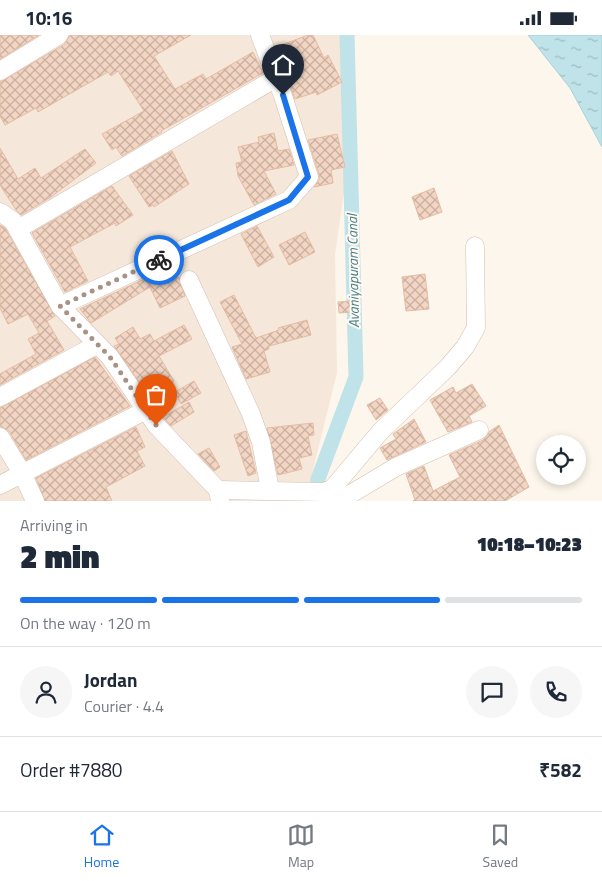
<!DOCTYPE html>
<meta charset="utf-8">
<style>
:root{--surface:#fff;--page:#f6f6f7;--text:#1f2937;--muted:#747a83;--line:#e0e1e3;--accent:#1a73e8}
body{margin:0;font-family:"Titillium Web",sans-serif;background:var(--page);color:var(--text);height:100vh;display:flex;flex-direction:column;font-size:19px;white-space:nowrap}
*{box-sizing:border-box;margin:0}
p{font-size:16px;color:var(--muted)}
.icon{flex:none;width:28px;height:28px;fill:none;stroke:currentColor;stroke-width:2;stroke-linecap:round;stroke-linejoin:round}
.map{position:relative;height:466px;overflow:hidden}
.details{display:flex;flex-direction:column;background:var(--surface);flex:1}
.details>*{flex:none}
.buttons{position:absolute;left:536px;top:400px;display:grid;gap:10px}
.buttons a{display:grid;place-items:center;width:50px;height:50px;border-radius:50%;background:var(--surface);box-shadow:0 2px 8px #0003;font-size:25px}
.pin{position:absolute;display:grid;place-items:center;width:42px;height:42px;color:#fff;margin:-51px -21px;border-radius:50% 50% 50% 0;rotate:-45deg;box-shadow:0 0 5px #0007}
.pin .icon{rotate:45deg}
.courier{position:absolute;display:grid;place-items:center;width:50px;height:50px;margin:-25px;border:4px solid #1a73e8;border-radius:50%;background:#fff;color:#222;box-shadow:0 1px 6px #0007}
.summary em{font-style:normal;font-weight:800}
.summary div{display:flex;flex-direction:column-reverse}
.summary{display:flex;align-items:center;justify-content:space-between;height:85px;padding:0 20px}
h1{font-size:32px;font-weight:800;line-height:38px}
.bar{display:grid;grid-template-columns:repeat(4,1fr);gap:8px 5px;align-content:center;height:60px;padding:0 20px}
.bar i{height:6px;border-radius:4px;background:var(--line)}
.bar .current{background:var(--accent)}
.bar p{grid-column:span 4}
.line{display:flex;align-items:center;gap:12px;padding:0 20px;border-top:1px solid var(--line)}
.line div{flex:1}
.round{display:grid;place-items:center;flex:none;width:52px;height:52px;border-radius:26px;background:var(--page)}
.status{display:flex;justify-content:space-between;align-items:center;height:35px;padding:0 25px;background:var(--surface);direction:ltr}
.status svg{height:14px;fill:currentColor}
.tabs{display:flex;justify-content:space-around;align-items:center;height:70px;border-top:1px solid var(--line);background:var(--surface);font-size:14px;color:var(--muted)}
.tabs a{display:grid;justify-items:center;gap:2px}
.tabs .current{color:var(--accent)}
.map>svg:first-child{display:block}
</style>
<div class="status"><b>10:16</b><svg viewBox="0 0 49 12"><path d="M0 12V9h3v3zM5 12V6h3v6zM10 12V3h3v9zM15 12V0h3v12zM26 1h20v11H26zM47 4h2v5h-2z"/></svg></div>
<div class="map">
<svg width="602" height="466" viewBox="0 0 602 466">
<defs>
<pattern id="water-ripples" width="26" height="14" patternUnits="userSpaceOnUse" patternTransform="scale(1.25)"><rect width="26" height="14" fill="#bfe3e8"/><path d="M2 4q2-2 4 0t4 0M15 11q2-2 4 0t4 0" fill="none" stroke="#a0bbbe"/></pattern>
<pattern id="building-cross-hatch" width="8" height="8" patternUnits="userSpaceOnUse" patternTransform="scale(1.25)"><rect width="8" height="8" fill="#f3d5c3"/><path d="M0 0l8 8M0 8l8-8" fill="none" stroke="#cab0a1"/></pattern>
</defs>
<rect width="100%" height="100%" fill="#fdf6ec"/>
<!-- residential -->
<polygon fill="#f5e8da" points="0,0 342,0 347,136 335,220 337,338 311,443 311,466 0,466"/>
<!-- water -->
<polygon fill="url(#water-ripples)" stroke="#a5d3da" points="528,0 602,0 602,112 570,53"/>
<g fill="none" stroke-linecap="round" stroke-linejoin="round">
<!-- canal -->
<polyline stroke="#bfe3e8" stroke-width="15" points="316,466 318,444 356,342 347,0"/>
</g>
<!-- building -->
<g fill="url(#building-cross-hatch)" stroke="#e6bba3">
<polygon points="0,0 39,0 0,24"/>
<polygon points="70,0 191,0 154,21 175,54 203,39 206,44 253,17 263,38 161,96 162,97 122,121 116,112 112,115 102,99 144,76 118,36 111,41 108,37 38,77 36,73 5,90 0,81 0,47 65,9"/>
<polygon points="308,0 313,0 324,23 328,20 342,47 317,60 316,57 295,64 276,12"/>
<polygon points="274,98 278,116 289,114 294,130 264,136 276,159 254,170 238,141 236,128 242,127 238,112 259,107 258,102"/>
<polygon points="337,99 345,132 331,135 333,148 314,152 319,145 319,139 308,105"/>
<polygon points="0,113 18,144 35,133 41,143 85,114 96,128 51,162 21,180 16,175 0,150"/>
<polygon points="172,116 189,149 154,172 153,170 149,172 129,141"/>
<polygon points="112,151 133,180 116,191 115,188 70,212 88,246 65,257 32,198"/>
<polygon points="434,153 442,177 420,185 412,162"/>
<polygon points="0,190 5,193 55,281 47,286 64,315 0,350 0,339 36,319 28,304 39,298 28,279 8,289 0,273"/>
<polygon points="257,191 274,222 258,232 241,199"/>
<polygon points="305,197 315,217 289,230 279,210"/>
<polygon points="168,233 174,245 179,242 185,261 160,273 150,252 91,288 80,274"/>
<polygon points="425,239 429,274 406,276 402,242"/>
<polygon points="234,260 256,303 279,295 278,293 307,285 311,300 269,311 269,314 264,316 270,337 246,344 232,312 242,309 220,267"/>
<polygon points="352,266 353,277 339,278 338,267"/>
<polygon points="184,290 192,304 159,321 174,346 149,361 114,311 119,309 115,303 133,292 140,304 150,299 154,306"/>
<polygon points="95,322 130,371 26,425 9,396 0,391 0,373"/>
<polygon points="194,346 201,358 181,369 175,357"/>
<polygon points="472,349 486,371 469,381 472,387 448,397 430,365 453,352 456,358"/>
<polygon points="380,363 388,375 376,385 367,370"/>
<polygon points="189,367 194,377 171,391 163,382"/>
<polygon points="414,384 426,407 387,425 380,413 396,404 393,399"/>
<polygon points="313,388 314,400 308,401 312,420 299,423 302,434 278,440 267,393"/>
<polygon points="499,390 529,452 505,466 413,466 415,465 406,439 424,431 433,456 460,442 449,420 483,405 490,396"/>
<polygon points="136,392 145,412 137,416 145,431 106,452 112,466 45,466 36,443"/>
<polygon points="246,396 256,438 248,441 234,400"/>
<polygon points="209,413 220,432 214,436 198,419"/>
</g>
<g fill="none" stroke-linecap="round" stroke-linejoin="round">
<defs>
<g id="minor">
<polyline points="0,36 59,0"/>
<polyline points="0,177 13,186 60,271 110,322 156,390 218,455 220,466"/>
<polyline points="18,194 276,43"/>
<polyline points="189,245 251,379 261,407 270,455"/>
<polyline points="60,271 289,165 309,142 283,61 260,0"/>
<polyline points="0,362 96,310"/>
<polyline points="0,402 22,438 35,466"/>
<polyline points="0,450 146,375"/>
<polyline points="332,454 380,397 448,332 465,312 476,293 475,211"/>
<polyline points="218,455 324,457 332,454 333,465"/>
<polyline points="339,466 396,432 479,395"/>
</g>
</defs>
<!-- minor casing -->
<use href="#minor" stroke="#d1beb0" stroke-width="19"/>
<!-- minor -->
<use href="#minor" stroke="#fff" stroke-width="18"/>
</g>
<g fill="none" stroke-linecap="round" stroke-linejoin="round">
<!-- done -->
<polyline stroke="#a89285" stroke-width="5" stroke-dasharray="0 9" points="156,390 110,322 60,271 159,225"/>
<!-- route -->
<polyline stroke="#1a73e8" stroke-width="6" points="159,225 289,165 308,142 283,60"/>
</g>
<g text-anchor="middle" stroke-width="4" stroke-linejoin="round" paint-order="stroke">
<!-- water labels -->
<g font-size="14" font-style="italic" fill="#437c86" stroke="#fffaf3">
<text transform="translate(353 236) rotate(-91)" y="5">Avaniyapuram Canal</text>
</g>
</g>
</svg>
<div class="buttons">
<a><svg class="icon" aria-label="locate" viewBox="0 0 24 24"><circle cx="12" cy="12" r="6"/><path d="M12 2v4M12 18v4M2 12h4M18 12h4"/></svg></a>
</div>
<div class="pin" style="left:156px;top:390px;background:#ea580c"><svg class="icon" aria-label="bag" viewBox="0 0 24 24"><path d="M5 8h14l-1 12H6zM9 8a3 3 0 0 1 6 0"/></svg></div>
<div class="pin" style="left:283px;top:60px;background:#1f2937"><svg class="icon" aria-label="home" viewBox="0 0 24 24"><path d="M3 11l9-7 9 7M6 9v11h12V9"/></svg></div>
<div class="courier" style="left:159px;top:225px"><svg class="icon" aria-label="bike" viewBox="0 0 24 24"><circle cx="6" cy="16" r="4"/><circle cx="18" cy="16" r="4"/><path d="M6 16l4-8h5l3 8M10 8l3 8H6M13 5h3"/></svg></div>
</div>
<section class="details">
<div class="summary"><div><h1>2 min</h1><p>Arriving in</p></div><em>10:18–10:23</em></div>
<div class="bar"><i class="current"></i><i class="current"></i><i class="current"></i><i></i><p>On the way · 120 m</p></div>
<div class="line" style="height:90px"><a class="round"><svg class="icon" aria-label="person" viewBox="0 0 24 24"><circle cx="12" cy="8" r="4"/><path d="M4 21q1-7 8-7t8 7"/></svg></a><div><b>Jordan</b><p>Courier · 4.4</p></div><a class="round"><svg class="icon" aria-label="chat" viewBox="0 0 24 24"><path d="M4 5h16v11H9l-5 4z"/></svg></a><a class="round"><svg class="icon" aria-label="phone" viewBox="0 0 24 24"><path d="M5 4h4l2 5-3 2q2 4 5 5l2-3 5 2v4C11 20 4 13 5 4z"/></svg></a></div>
<div class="line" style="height:65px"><div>Order #7880</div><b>₹582</b></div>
</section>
<nav class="tabs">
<a class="current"><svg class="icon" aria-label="home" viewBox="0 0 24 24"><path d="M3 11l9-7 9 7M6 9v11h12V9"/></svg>Home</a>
<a><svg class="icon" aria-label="map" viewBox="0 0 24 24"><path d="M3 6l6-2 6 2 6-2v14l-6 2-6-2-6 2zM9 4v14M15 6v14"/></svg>Map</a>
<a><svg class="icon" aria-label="saved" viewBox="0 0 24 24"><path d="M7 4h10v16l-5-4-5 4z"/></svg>Saved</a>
</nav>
